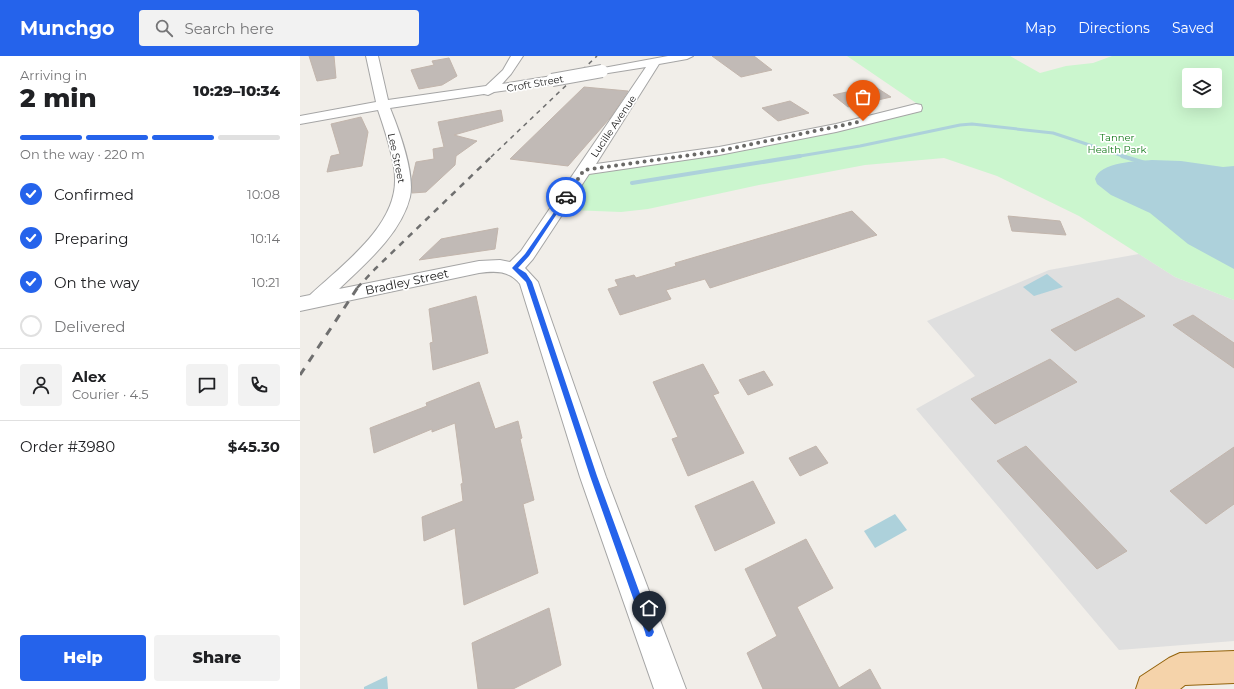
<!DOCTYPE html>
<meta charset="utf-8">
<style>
:root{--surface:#fff;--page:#f2f2f2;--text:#202124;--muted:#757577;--line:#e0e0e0;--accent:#2563eb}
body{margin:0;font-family:Montserrat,sans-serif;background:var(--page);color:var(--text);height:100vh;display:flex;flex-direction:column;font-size:15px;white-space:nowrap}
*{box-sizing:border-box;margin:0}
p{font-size:13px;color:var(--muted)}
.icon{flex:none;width:22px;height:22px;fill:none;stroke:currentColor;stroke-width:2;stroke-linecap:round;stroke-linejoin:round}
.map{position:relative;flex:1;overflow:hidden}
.details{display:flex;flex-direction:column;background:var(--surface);width:300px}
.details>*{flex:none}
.tools{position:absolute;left:882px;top:12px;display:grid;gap:8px}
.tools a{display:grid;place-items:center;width:40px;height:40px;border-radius:4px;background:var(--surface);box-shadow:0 4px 16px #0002;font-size:20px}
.pin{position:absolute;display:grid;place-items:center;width:34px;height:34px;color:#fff;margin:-41px -17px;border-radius:50% 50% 50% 0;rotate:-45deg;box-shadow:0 0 4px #0007}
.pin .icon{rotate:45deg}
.courier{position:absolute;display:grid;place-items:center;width:40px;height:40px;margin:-20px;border:3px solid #2563eb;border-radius:50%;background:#fff;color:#222;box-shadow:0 1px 5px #0007}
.head em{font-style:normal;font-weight:800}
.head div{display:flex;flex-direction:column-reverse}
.head{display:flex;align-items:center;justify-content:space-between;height:68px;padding:0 20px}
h1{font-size:26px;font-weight:800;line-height:30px}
.bar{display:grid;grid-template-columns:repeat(4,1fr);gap:6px 4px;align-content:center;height:48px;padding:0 20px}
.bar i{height:5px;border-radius:3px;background:var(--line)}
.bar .selected{background:var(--accent)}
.bar p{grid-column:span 4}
.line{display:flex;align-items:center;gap:10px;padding:0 20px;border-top:1px solid var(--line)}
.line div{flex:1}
.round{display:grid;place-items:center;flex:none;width:42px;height:42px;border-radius:4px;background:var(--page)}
ol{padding:0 20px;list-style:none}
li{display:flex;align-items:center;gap:12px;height:44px}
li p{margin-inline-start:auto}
li .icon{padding:4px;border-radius:50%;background:var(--accent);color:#fff;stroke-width:4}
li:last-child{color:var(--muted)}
li i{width:22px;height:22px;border:2px solid var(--line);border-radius:50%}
.cta{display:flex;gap:8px;margin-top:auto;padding:8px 20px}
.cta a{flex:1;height:46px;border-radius:4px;background:var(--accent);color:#fff;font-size:16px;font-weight:800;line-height:46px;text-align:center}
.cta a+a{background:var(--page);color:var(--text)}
header{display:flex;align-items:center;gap:24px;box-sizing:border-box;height:56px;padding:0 20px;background:var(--accent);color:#fff}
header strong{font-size:19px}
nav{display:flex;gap:22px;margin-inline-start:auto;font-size:14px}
.search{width:280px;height:36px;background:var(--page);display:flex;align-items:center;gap:10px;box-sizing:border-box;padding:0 14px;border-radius:4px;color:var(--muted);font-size:15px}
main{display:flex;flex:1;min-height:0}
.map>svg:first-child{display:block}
</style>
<header>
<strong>Munchgo</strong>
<div class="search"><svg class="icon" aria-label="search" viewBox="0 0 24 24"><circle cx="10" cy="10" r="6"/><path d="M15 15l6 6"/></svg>Search here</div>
<nav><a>Map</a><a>Directions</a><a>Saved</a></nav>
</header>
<main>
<section class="details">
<div class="head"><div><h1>2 min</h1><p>Arriving in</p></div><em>10:29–10:34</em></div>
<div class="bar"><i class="selected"></i><i class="selected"></i><i class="selected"></i><i></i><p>On the way · 220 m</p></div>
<ol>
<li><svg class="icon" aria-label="check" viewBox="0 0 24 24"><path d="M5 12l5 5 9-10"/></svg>Confirmed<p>10:08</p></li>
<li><svg class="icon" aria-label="check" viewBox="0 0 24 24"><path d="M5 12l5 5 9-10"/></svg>Preparing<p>10:14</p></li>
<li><svg class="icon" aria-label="check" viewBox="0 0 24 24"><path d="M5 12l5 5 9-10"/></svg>On the way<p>10:21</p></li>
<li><i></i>Delivered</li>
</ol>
<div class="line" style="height:72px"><a class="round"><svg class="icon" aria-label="person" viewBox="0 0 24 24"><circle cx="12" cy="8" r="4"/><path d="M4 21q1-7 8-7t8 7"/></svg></a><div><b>Alex</b><p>Courier · 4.5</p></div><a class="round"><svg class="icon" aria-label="chat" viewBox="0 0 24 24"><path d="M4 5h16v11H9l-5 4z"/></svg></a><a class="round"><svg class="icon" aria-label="phone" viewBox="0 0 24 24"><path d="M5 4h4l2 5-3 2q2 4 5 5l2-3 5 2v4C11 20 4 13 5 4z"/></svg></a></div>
<div class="line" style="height:52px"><div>Order #3980</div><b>$45.30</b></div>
<div class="cta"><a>Help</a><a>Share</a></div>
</section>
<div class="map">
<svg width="934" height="633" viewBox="0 0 934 633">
<rect width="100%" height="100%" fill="#f1eee9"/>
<!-- residential -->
<polygon fill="#dfdfdf" points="839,198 875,221 934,244 934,585 819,594 616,353 675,320 627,265 749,214"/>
<!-- park -->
<path fill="#cbf6ce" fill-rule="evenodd" d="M547,0H710L740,17L766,10L793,7L812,0H934V244L875,221L779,160L697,120L644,102L565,109L459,129L348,153L321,156L270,154V145L283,114L507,81L619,49ZM889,19H915V45H889Z"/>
<!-- water -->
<g fill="#add1db">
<path d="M852,104L881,105L923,111L934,110V213L888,188L850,157L811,139L797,128L795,123C800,106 837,105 852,104Z"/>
<polygon points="747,218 763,231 734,240 723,231"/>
<polygon points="595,458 607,474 575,492 564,475"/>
<polygon points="87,620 88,633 64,633 64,631"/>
</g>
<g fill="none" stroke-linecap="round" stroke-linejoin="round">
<!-- stream-far1 -->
<polyline stroke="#add1db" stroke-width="3" points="494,101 560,90 660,69 672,68 753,77 826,101"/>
<!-- stream -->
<g stroke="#add1db" stroke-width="4">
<polyline points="822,100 845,107"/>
<polyline points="332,127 500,100"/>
</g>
</g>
<!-- building -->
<g fill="#c1bab6" stroke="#c2b5ac">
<polygon points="9,0 34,0 36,22 17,25"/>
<polygon points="412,0 454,0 472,14 441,21"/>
<polygon points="149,2 157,20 142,29 119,33 111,14 134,9 132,5"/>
<polygon points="574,30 591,41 548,51 533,39"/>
<polygon points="284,31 328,35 310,62 268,110 210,103"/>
<polygon points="490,45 509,57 478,65 462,52"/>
<polygon points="201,54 203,65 154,79 177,85 156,100 155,109 126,136 112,137 112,123 116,106 134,103 133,93 144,91 138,66"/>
<polygon points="61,61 68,76 62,110 27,116 31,100 40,98 31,68"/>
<polygon points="552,155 577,179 410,232 405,223 366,234 371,243 320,259 308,233 318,230 315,224 334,219 336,222 376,210 375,207"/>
<polygon points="708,160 760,165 766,179 712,175"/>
<polygon points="198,172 195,193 119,204 141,183"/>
<polygon points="176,240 188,297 133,314 130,287 133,286 129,253"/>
<polygon points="818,242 845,260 775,295 751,274"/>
<polygon points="893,259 934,287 934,312 873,269"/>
<polygon points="750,303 777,326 695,368 671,343"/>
<polygon points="403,308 419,337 413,339 444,397 388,420 372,383 378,381 353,326"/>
<polygon points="464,315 473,329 448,339 439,324"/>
<polygon points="179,326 195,373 218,365 222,382 220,383 234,444 223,448 238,517 164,549 155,472 124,485 122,461 163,445 161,428 163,427 155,367 132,376 132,373 74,397 70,372 127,350 126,347"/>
<polygon points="516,390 528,407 500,420 489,402"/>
<polygon points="726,390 827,495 797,513 697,405"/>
<polygon points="934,391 934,448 906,468 870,435"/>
<polygon points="453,425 475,467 415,495 395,450"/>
<polygon points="506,483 533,532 497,551 539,632 570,613 581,633 463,633 447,597 477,580 445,513"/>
<polygon points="249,552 261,609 213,633 178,633 172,587"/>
</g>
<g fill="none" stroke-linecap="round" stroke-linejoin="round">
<defs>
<path id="minor" d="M66,0H78L88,44L186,30L203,14L211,0H223L211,18L202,28L252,20L256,21L258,24L256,27L252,28L194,36L188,39L184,38L90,52C99,74 115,118 110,141C101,178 65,208 39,233L179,205L200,204L210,206L221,195L346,11L302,18L298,17L296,15L298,13L368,0H393L387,3L359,8L296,108L419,91L536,68L616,48L621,49L622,52L621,55L536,76L419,99L289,118L233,203L225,212L238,226L306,421L386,633H354L280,421L220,228C209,214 195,215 179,217L0,255V241L10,239C42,209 97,170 95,122C95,103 84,72 78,54L0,68V60L76,46Z"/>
<polygon id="major" points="934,595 934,627 885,629 880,633 836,633 840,621 869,602 880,597"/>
</defs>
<!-- minor casing -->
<use href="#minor" stroke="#a5a5a5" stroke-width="2"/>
<!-- major casing -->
<use href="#major" stroke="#93630c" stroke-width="2"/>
<!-- minor -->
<use href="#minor" fill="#fff" fill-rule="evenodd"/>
<!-- major -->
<use href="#major" fill="#f5d3aa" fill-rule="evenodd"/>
<!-- rail-far2 -->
<polyline stroke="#6f6f6f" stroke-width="1.5" stroke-dasharray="4.5 4.5" stroke-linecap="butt" points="191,101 297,0"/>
<!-- rail-far1 -->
<polyline stroke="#6f6f6f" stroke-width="2.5" stroke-dasharray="6 6" stroke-linecap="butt" points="57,232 75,213 192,100"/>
<!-- rail -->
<polyline stroke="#6f6f6f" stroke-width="3" stroke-dasharray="8 8" stroke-linecap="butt" points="0,319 58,231"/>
<defs>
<polyline id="minor-bridge" points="252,24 302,15"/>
</defs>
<!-- minor-bridge casing -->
<use href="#minor-bridge" stroke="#a5a5a5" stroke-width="14" stroke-linecap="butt"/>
<!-- minor-bridge -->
<use href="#minor-bridge" stroke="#fff" stroke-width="12"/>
</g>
<!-- route -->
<polygon fill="#2563eb" points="266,139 268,141 229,200 218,212 226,217 232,226 297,420 354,576 352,580 349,581 346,580 345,576 290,420 226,226 212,212 225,198"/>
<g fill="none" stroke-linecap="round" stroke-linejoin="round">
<!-- done -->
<polyline stroke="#6a6967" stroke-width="4" stroke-dasharray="0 7.2" points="266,141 284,114 419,95 563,65"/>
</g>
<g text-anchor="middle" stroke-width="3.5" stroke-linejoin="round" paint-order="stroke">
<!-- far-street labels -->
<g font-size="10" fill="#212121" stroke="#fff">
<text transform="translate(235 27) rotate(-10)" y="4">Croft Street</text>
<text transform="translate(313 70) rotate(-56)" y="4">Lucille Avenue</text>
<text transform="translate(97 102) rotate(78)" y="4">Lee Street</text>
</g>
<!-- far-park labels -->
<g font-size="10" fill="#157a1b" stroke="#fff">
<text x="817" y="85">Tanner<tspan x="817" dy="12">Health Park</tspan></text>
</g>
<!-- street labels -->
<g font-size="12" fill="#212121" stroke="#fff">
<text transform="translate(107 226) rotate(-12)" y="4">Bradley Street</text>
</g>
</g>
</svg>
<div class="tools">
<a><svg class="icon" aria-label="layers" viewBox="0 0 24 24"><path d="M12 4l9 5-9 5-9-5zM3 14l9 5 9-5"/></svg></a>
</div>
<div class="pin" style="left:563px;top:65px;background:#ea580c"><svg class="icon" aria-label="bag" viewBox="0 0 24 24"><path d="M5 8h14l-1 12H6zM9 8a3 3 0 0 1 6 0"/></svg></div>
<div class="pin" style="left:349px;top:576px;background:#1f2937"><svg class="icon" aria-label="home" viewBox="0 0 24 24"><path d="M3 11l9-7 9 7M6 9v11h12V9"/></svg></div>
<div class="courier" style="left:266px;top:141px"><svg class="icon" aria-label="car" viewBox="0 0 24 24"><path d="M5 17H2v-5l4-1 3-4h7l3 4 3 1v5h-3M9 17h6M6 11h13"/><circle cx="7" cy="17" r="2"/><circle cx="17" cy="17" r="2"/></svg></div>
</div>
</main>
